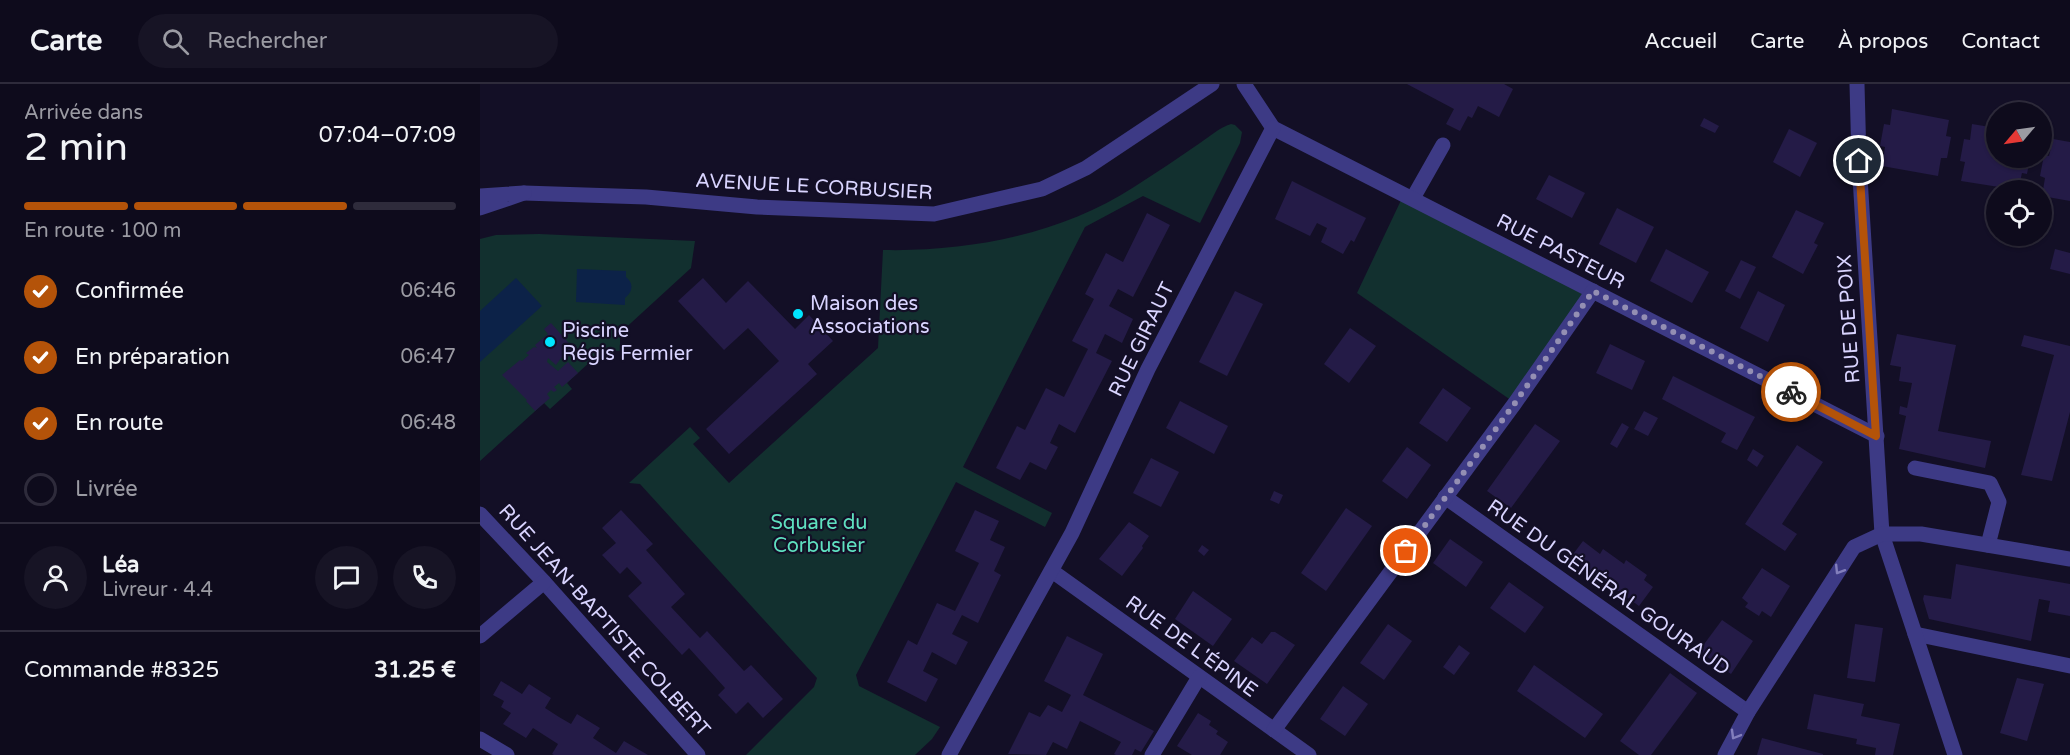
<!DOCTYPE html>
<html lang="fr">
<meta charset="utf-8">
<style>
:root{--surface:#0e0b1c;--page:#171425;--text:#f1f3f6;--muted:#9b9ba3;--line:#2e2b3b;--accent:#b45309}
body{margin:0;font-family:"Varela Round",sans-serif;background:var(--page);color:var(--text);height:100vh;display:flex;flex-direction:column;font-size:22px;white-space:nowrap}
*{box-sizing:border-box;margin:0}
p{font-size:20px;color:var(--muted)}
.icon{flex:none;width:33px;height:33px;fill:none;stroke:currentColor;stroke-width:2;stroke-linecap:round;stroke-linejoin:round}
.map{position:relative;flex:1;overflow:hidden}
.sheet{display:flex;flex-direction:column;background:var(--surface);width:480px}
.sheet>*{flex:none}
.needle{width:39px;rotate:241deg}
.controls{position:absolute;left:1506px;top:18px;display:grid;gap:12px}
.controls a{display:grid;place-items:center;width:66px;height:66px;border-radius:50%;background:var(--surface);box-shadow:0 2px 4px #0004,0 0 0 2px var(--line);font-size:30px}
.pin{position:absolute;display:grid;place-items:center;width:51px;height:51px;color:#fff;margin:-26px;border:3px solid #fff;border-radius:50%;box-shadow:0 2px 6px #0007}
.courier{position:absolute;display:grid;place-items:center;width:60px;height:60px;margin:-30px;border:4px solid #b45309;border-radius:50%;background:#fff;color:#222;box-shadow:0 2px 8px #0007}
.summary em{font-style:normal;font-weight:600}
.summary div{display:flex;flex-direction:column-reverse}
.summary{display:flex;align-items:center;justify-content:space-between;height:102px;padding:0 24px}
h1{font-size:39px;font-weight:600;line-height:45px}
.bar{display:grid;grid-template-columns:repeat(4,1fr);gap:9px 6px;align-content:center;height:72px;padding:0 24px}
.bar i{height:8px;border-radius:4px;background:var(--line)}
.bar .selected{background:var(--accent)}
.bar p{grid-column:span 4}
.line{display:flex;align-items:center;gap:15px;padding:0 24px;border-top:2px solid var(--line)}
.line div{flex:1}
.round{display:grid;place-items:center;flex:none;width:63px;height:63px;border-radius:32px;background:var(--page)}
ol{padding:0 24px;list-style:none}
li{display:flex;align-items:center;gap:18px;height:66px}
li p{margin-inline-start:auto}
li .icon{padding:6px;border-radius:50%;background:var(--accent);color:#fff;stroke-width:4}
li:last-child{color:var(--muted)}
li i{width:33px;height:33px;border:3px solid var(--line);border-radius:50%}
header{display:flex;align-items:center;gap:36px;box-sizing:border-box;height:84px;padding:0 30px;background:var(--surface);border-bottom:2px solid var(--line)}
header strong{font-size:28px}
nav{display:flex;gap:33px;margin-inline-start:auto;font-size:21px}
.search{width:420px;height:54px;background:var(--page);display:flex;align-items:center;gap:15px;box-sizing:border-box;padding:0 21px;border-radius:33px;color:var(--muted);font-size:22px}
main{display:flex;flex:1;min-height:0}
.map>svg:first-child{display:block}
</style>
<header>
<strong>Carte</strong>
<div class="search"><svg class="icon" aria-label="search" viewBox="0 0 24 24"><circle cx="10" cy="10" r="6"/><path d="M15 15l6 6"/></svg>Rechercher</div>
<nav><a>Accueil</a><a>Carte</a><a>À propos</a><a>Contact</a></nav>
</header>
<main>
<section class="sheet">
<div class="summary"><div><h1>2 min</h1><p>Arrivée dans</p></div><em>07:04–07:09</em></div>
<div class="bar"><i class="selected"></i><i class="selected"></i><i class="selected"></i><i></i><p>En route · 100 m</p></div>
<ol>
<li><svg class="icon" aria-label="check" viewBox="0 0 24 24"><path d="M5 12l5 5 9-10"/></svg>Confirmée<p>06:46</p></li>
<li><svg class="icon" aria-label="check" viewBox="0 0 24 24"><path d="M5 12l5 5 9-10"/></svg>En préparation<p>06:47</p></li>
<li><svg class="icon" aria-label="check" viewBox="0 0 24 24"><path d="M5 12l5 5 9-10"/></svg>En route<p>06:48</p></li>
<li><i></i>Livrée</li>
</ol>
<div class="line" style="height:108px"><a class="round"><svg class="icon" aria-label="person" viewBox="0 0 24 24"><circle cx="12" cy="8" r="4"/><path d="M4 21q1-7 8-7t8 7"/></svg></a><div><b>Léa</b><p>Livreur · 4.4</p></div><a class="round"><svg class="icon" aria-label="chat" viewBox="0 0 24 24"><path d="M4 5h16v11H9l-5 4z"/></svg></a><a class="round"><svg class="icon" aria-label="phone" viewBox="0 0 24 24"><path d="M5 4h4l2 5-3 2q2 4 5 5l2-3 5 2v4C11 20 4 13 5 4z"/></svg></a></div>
<div class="line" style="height:78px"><div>Commande #8325</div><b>31.25 €</b></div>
</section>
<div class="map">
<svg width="1590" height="671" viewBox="0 0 1590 671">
<rect width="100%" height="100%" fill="#130f26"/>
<!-- green -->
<g fill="#12302f">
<path d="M751,40L755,41L762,48L760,59L720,139L663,112L605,143L483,383L572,429L565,443L476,398L376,591L379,602L460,643L452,655L435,671H266L334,603L337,594L160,400L149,399L210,343L220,354L213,360L249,399L398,264L403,166C489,168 582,150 654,103C676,89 698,74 720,59C729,53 740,43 751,40Z"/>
<polygon points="924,110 1113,207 1035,319 877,209"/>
<polygon points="59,150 215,157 211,184 140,249 140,267 123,266 87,299 92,305 70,325 64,319 0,377 0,155 16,151"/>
</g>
<!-- water -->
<g fill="#0c2248">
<path d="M97,185L146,187V193C154,199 153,208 145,214V221L96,218Z"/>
<polygon points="36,194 62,222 0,278 0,227"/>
</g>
<!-- building -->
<g fill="#241b47">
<polygon points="927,0 1024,0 1033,5 1019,33 998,22 992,34 988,32 980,47 966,40 974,25"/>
<polygon points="1412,25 1469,36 1466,52 1471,53 1467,74 1461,74 1458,92 1402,82 1405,63 1400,62 1404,40 1410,41"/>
<polygon points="1224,34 1239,42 1235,49 1220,42"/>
<polygon points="1492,40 1516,44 1516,74 1550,74 1547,90 1542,89 1538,106 1481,97 1485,78 1480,77 1484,55 1490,56"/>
<polygon points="1309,45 1337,59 1320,93 1293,78"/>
<polygon points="1573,55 1590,58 1590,117 1562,112 1565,94 1560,92 1564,71 1569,72"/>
<polygon points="1069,91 1105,109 1092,134 1056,115"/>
<polygon points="812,97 886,134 874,158 871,156 863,170 841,158 847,144 837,139 830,152 795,135"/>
<polygon points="1137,124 1174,143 1156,179 1119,160"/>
<polygon points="1316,126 1344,139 1334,159 1338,161 1323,190 1292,173"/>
<polygon points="667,129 690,141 653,213 638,205 629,222 653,235 642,259 625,250 616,269 632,277 595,349 579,340 570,359 578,363 566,386 550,378 540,396 516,384 537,342 545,346 566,304 584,313 608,265 592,257 614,215 605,210 626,169 643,178"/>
<polygon points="1186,165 1229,188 1212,219 1170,197"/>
<polygon points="1575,165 1590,169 1590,190 1570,185"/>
<polygon points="1261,176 1276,183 1260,215 1245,207"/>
<polygon points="223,194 246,219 268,197 315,245 329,231 353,257 328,280 337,290 249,370 226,345 299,277 268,244 244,266 198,217"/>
<polygon points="755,207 783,220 747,292 719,278"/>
<polygon points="1278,207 1305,221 1288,258 1260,244"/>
<polygon points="71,239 94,265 81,274 76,281 68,274 67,278 78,287 88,278 98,289 82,303 79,299 74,303 77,306 74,308 71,306 67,310 70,314 55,327 46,317 47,316 22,291 40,276 42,277 49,271 46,269 54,263 57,264 55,261 68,250 64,245"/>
<polygon points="870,244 896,262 869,299 844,280"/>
<polygon points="1417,250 1476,261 1458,347 1511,357 1505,384 1419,365 1426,332 1419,330 1420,322 1427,324 1432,299 1419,297 1421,283 1410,281"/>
<polygon points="1544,251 1590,262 1590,328 1572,397 1541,391 1574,271 1541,262"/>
<polygon points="1130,260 1165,277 1152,306 1116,289"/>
<polygon points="1193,292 1275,333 1257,366 1241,358 1246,349 1182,315"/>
<polygon points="963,304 991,324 967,358 939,339"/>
<polygon points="700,317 748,342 734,370 686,344"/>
<polygon points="1164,327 1178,334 1168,352 1154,345"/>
<polygon points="1142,339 1149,343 1137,364 1130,360"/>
<polygon points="1055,340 1080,357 1031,424 1007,407"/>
<polygon points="1317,361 1343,378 1302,440 1317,450 1305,467 1265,440"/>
<polygon points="927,363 951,381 927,415 902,397"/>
<polygon points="1273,365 1284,372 1277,383 1267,376"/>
<polygon points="671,374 699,388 681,423 653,409"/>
<polygon points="794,407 803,411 799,420 790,416"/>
<polygon points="866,424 892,442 846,507 821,489"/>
<polygon points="141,426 173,460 166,466 205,510 191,523 220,554 227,547 264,587 271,581 303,615 283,634 268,618 256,630 238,611 245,604 228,585 209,564 202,571 148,512 162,499 147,483 140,490 122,471 136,459 122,444"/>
<polygon points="495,426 519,437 510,456 525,463 514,487 521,491 498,539 482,531 472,550 488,558 476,581 452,568 443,587 458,595 446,618 407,598 428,556 437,561 457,519 475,527 499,479 475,467"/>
<polygon points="649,438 669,452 662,462 663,464 642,492 619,475"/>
<polygon points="970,455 1003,478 986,503 953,479"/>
<polygon points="1103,457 1120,470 1123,465 1144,480 1146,476 1167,491 1164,496 1173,503 1159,522 1091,473"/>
<polygon points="722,461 729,466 724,472 718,467"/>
<polygon points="1476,480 1590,500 1590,532 1568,528 1570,517 1559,515 1551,557 1449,535 1443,515 1444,511 1471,515"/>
<polygon points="1282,484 1310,502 1291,533 1282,527 1279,532 1265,523 1268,519 1262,514"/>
<polygon points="1029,498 1064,523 1045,549 1010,524"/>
<polygon points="713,507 752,535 733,562 695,535"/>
<polygon points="1242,536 1273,557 1251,590 1219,567"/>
<polygon points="908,540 932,557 904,596 880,579"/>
<polygon points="1375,540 1403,544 1395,598 1367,594"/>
<polygon points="791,548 795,548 815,561 787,600 754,577 772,553 782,560"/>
<polygon points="587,552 623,570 603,611 674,647 661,668 655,665 652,671 636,671 634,670 641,658 600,637 587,665 573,658 566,671 528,670 549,628 560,633 568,621 582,628 591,611 564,597"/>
<polygon points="979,561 990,569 974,591 963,583"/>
<polygon points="1054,581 1123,630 1105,654 1037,607"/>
<polygon points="1190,589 1217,609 1171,671 1159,671 1140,657"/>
<polygon points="1537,594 1564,600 1547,657 1520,649"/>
<polygon points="21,597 42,610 49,600 71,614 65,624 79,633 91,640 97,630 120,644 113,654 136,669 144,657 168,671 74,671 72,670 78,660 53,644 46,654 23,640 31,629 21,623 24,617 13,611"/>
<polygon points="863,602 888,620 865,652 840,635"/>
<polygon points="1334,610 1384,620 1381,632 1420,640 1413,671 1395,671 1396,664 1376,660 1377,655 1327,645"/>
<polygon points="718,629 731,637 729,641 738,647 736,650 748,658 740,671 712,671 697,662"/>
<polygon points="1282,654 1343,670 1343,671 1277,671"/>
</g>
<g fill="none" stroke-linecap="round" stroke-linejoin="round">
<!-- lane -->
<g stroke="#3d3a85" stroke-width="15">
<polyline points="933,114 963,61"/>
<polyline points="1435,384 1510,399 1519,418 1508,461"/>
<polyline points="1435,550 1590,582"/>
</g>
<!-- street -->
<g stroke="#3d3a85" stroke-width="15">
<polyline points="764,0 793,44 1397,352"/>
<polyline points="1377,0 1379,77 1402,450 1475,671"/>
<polyline points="44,109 166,113 277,123 454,130 562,105 606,84 732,0"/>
<polyline points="0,112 44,109 0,124"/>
<polyline points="965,413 1268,628"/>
<polyline points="0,430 64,498 218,671"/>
<polyline points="572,487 829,671"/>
<polyline points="0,552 64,498"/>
<polyline points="794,646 1035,319 1113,207"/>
<polyline points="0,655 27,671"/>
<polyline points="469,671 592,449 668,285 793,44"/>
<polyline points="672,671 719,593"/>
<polyline points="1245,671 1268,628 1374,463 1402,450 1441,450 1590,475"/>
</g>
</g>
<!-- one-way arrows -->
<defs><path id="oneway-chevron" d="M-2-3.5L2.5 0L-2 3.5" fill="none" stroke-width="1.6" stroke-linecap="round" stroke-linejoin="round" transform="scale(1.5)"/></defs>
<g stroke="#837fbc">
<use href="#oneway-chevron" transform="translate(1359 486) rotate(122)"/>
<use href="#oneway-chevron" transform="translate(1255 651) rotate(120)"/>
</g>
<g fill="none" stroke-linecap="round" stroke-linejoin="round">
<!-- done -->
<polyline stroke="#948fb3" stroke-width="6" stroke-dasharray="0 10.8" points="926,467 1035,319 1113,207 1311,308"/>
<!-- route -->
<polyline stroke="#b45309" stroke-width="8" points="1311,308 1396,352 1379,77"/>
</g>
<!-- markers -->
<g fill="#00e5ff" stroke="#130f26" stroke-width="2">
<circle cx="318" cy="230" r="6"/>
<circle cx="70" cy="258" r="6"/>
</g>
<g text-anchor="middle" stroke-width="4.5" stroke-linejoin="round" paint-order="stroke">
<!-- street labels -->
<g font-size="20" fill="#d9d4ff" stroke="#130f26">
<text transform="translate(334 102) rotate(3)" y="7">AVENUE LE CORBUSIER</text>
<text transform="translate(1081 167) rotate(27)" y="7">RUE PASTEUR</text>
<text transform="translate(1368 235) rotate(-94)" y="7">RUE DE POIX</text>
<text transform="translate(661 255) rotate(-64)" y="7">RUE GIRAUT</text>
<text transform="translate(1129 503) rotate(35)" y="7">RUE DU GÉNÉRAL GOURAUD</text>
<text transform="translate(125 536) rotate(48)" y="7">RUE JEAN-BAPTISTE COLBERT</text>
<text transform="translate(712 562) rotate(36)" y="7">RUE DE L'ÉPINE</text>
</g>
<!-- poi labels -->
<g font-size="20" fill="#d9d4ff" stroke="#130f26" text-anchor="start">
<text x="330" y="226">Maison des<tspan x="330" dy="23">Associations</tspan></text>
<text x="82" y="253">Piscine<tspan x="82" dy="23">Régis Fermier</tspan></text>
</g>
<!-- park labels -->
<g font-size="20" fill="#5fe0c0" stroke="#130f26">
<text x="339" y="445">Square du<tspan x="339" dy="23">Corbusier</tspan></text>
</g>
</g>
</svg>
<div class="controls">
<a><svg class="needle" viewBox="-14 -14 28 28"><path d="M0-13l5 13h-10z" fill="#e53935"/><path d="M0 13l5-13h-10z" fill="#9b9ba3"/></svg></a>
<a><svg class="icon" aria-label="locate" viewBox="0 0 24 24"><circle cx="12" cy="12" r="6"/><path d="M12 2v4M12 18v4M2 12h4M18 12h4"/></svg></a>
</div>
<div class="pin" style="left:926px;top:467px;background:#ea580c"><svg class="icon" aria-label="bag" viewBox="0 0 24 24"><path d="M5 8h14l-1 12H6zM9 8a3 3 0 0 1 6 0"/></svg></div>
<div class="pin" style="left:1379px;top:77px;background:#1f2937"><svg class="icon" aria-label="home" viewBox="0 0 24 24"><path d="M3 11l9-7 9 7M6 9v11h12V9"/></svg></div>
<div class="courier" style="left:1311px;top:308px"><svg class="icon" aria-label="bike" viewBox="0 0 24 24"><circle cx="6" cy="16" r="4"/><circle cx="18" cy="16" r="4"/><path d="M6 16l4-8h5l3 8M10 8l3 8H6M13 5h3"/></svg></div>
</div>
</main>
